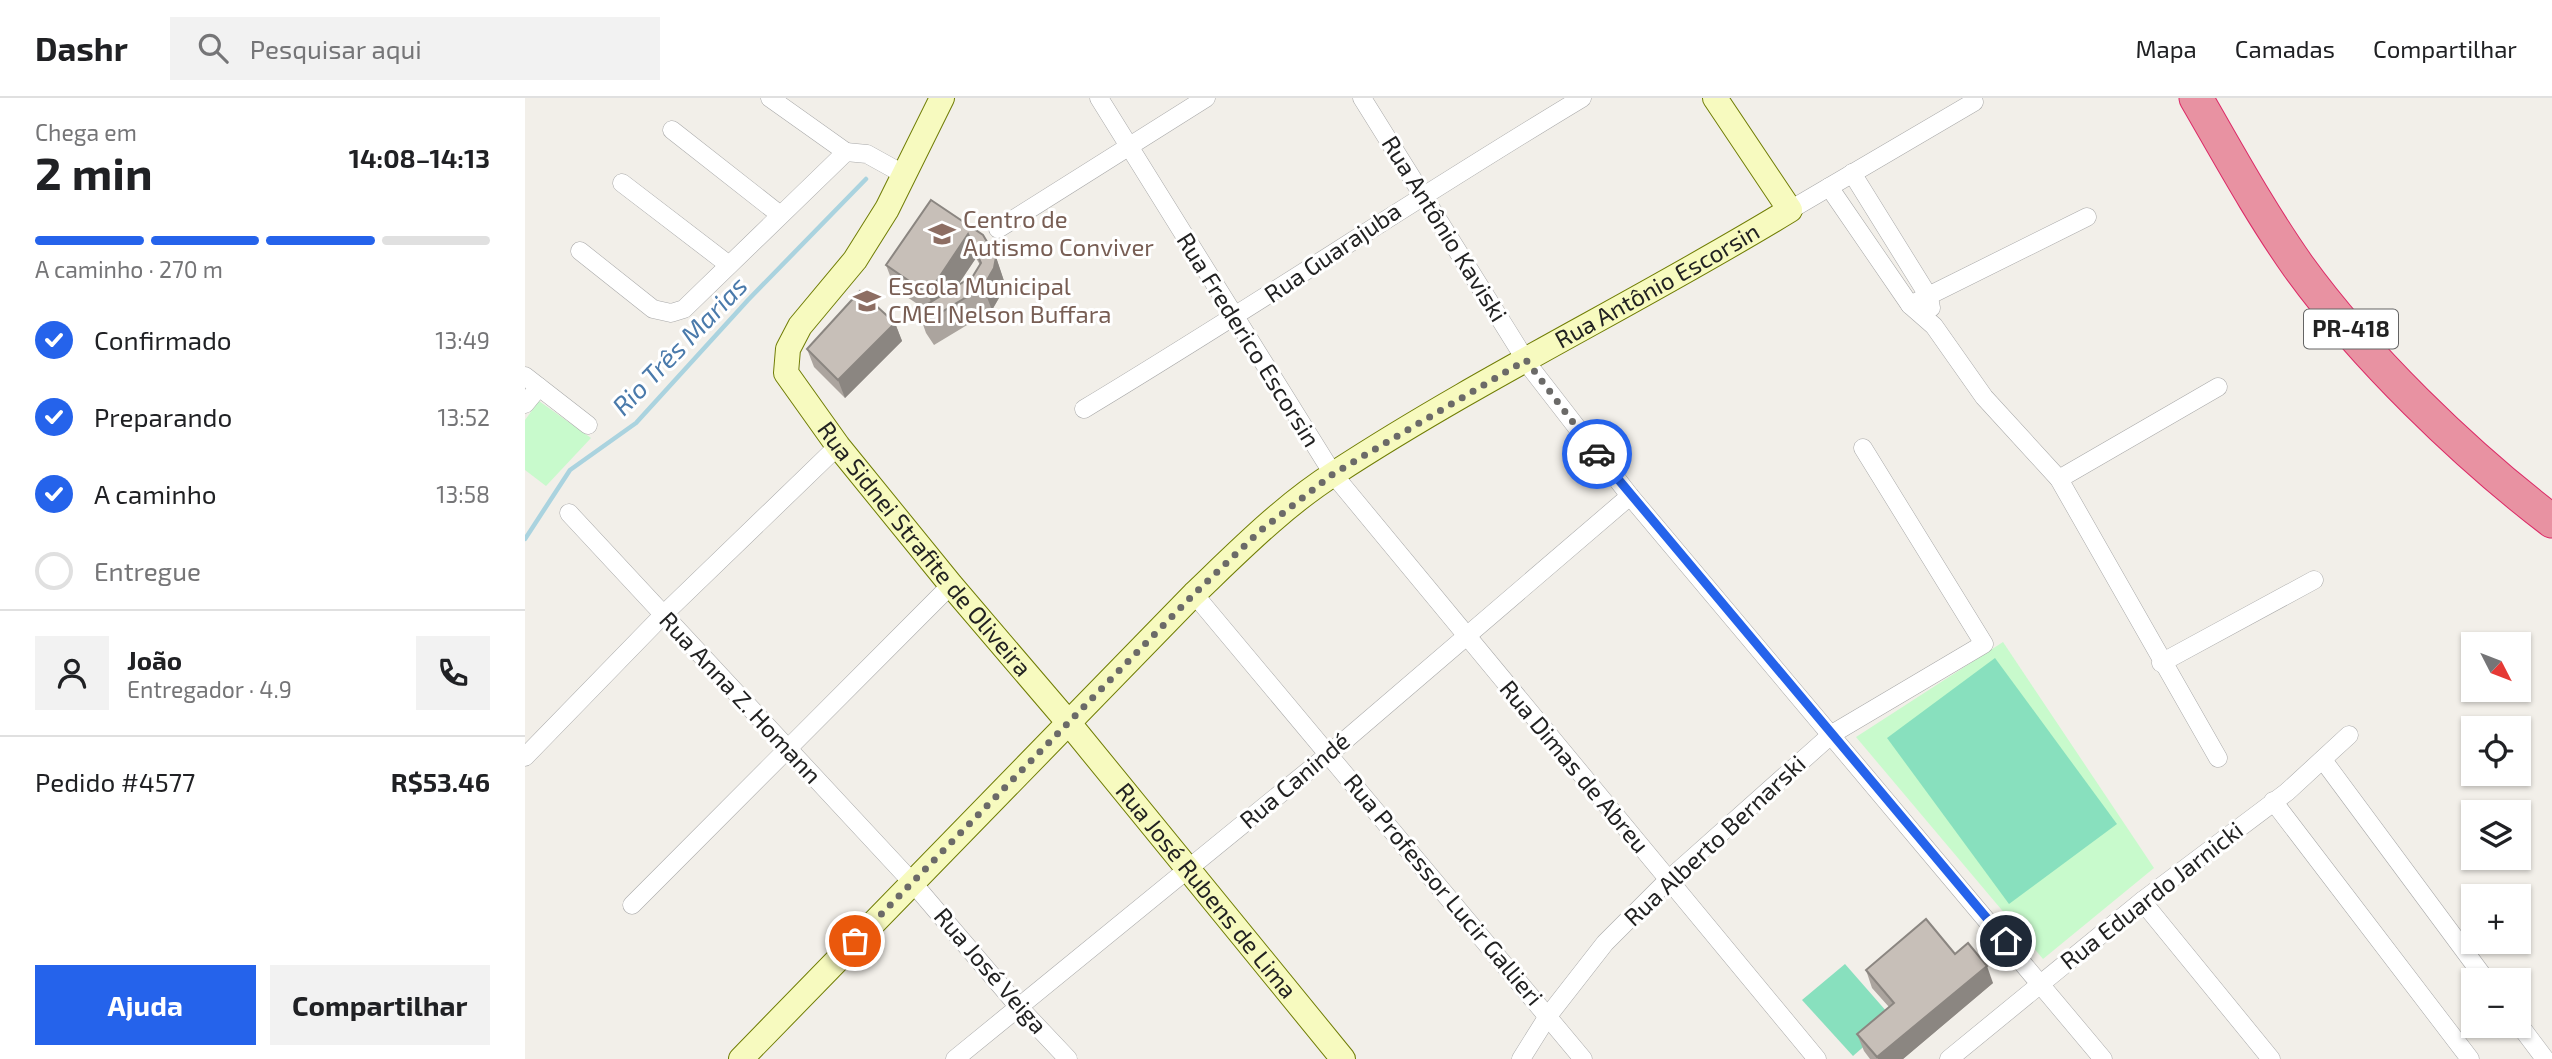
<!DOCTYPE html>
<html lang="pt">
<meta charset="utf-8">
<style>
:root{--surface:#fff;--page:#f2f2f2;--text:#202124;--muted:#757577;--line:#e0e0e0;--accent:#2563eb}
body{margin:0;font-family:"Exo 2",sans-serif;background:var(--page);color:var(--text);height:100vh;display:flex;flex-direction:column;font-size:26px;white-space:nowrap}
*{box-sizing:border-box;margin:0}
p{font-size:23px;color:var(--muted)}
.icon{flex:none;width:38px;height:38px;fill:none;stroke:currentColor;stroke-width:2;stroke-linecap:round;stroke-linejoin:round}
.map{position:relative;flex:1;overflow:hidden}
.details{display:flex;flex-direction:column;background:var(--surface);width:525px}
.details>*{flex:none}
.needle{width:46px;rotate:132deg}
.controls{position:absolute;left:1936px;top:534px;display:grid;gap:14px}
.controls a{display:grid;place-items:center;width:70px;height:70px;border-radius:0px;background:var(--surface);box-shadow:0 2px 5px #0004;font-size:35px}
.pin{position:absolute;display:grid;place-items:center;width:60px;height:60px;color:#fff;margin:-30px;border:4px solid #fff;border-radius:50%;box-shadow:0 2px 7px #0007}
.courier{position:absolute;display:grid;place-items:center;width:70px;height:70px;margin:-35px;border:5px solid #2563eb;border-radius:50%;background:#fff;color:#222;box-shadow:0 2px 9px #0007}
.overview em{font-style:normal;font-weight:700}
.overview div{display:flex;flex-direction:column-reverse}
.overview{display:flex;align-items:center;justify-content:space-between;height:119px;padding:0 35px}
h1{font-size:46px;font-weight:700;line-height:52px}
.bar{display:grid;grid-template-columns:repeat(4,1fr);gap:10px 7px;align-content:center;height:84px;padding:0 35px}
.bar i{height:9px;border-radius:5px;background:var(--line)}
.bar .active{background:var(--accent)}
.bar p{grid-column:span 4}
.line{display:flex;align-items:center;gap:18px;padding:0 35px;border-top:2px solid var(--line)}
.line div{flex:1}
.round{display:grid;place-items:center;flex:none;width:74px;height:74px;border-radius:0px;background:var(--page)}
ol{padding:0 35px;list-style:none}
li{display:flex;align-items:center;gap:21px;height:77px}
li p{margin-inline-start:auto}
li .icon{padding:7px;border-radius:50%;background:var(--accent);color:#fff;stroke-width:4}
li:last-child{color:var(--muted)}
li i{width:38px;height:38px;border:4px solid var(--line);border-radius:50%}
.action{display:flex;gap:14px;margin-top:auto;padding:14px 35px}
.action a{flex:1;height:80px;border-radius:0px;background:var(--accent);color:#fff;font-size:28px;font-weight:700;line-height:80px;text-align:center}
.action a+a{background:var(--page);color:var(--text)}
header{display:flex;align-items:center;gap:42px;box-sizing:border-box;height:98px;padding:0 35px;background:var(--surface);border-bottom:2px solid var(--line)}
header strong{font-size:33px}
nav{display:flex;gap:38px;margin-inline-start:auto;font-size:24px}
.search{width:490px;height:63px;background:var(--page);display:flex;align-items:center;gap:18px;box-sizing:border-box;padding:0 24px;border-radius:0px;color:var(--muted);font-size:26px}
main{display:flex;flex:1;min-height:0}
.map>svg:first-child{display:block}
</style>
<header>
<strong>Dashr</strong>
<div class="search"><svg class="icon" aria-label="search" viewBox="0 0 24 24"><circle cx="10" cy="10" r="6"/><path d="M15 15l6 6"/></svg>Pesquisar aqui</div>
<nav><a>Mapa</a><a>Camadas</a><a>Compartilhar</a></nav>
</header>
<main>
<section class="details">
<div class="overview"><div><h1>2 min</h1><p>Chega em</p></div><em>14:08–14:13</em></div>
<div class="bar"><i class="active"></i><i class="active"></i><i class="active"></i><i></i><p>A caminho · 270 m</p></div>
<ol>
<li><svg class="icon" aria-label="check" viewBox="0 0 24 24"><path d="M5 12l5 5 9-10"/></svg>Confirmado<p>13:49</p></li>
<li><svg class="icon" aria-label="check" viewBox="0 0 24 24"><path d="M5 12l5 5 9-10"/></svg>Preparando<p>13:52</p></li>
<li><svg class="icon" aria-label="check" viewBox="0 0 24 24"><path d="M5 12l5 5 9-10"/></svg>A caminho<p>13:58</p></li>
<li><i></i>Entregue</li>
</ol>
<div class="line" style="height:126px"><a class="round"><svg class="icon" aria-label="person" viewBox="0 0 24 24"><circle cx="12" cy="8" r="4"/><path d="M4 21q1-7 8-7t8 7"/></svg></a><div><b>João</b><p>Entregador · 4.9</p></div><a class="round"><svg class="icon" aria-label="phone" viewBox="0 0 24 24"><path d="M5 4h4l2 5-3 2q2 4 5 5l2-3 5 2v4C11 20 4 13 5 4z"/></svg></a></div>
<div class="line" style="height:91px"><div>Pedido #4577</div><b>R$53.46</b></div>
<div class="action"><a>Ajuda</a><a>Compartilhar</a></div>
</section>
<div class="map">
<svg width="2027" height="961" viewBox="0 0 2027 961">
<rect width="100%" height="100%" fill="#f2efe9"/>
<!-- park -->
<g fill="#c8facc">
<polygon points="14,303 66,340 21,388 0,372 0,322"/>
<polygon points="1478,544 1629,770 1518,861 1331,639"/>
</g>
<!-- pitch -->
<g fill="#88e0be">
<polygon points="1470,560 1592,726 1484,806 1362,640"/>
<polygon points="1320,866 1369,922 1328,958 1277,902"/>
</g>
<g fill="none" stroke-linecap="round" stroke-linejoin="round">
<!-- stream -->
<polyline stroke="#aad3df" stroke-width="4.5" points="0,441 45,372 111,325 223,202 341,81"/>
<defs>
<g id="street">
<polyline points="245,0 321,54"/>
<polyline points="574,0 808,376 1292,961"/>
<polyline points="837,0 1005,269 1105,398 1578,961"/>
<polyline points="147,32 254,116"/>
<polyline points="1327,75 1404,199 1406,210"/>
<polyline points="97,85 204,167"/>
<polyline points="1304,89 1385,207 1409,228 1459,299 1534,381 1693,660"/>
<polyline points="1265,112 1449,4"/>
<polyline points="473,131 681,0"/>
<polyline points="55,153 128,211 146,215 159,211 321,54 342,56 380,77"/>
<polyline points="1385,207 1562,119"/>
<polyline points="0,278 63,327"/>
<polyline points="0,306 14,289"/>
<path d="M559,311C727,210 889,101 1057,0"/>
<polyline points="1534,381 1693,289"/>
<polyline points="44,415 387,784 493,908 543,961"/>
<polyline points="669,496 1058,961"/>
<polyline points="1636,565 1789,482"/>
<polyline points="0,659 138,517 313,348"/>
<polyline points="1798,662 1961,882"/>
<polyline points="1748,703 1945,961"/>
<polyline points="1617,803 1746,961"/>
<polyline points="107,807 426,487"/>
<polyline points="1993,925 2020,961"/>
<polyline points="430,961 804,656 1105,398"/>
<polyline points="996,961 1023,918 1080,845 1142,783 1307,636 1459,546 1338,350"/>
<polyline points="1424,961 1617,803 1762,694 1824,637"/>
</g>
<g id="secondary">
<path id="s1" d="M417,0L362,111L330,162L275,228L263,251L261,275L313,348L426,487L543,624L818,961"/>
<path id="s2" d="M216,961L669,496C713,454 758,408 810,375C957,279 1116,203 1265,112L1190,0"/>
</g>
<path id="highway" d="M1671,0C1704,57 1735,114 1773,168C1838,258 1939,356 2027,423"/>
</defs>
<!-- street casing -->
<use href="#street" stroke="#a9a9a9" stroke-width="19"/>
<!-- secondary casing -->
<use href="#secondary" stroke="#707d05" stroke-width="26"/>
<!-- highway casing -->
<use href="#highway" stroke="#dc2a67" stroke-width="35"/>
<!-- street -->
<use href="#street" stroke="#fff" stroke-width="18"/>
<!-- secondary -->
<use href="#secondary" stroke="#f7fabf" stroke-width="24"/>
<!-- highway -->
<use href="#highway" stroke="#e892a2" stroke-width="33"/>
</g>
<!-- wall -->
<g fill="#aba49e" fill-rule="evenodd">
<path d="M406,102L471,159L479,183L478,193L467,212L409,247L401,235L393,212L397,209L370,191L361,167ZM451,160L455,167L448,178L433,187Z"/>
<polygon points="370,225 377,243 320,300 289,269 282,251"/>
<polygon points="1430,856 1468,885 1378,961 1345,961 1339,953 1332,936 1364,909 1347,890 1341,872"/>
</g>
<!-- shaded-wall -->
<g fill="#8b8681">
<polygon points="443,136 451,160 414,215 411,217 403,196"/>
<polygon points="471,159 479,183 478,193 467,212 458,189"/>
<polygon points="370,225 377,243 320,300 313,282"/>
<polygon points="1462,868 1468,885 1378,961 1353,961 1352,959"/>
</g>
<!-- building -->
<g fill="#c7bfb8" stroke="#8b8681" stroke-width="2">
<polygon points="406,102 458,137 471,159 469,170 458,189 400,224 393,212 448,178 456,165 443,136 403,196 361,167"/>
<polygon points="335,193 370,225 313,282 282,251"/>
<polygon points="1401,821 1430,856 1443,845 1462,868 1352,959 1332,936 1369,905 1341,872"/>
</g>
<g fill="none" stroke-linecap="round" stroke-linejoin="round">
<!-- done -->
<polyline stroke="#6b6a68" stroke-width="7" stroke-dasharray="0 12.6" points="330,843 669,496 735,433 808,376 1001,262 1072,356"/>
<!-- route -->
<polyline stroke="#2563eb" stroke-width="9" points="1072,356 1481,843"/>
</g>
<!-- icons -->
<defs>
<symbol id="school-bare" viewBox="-9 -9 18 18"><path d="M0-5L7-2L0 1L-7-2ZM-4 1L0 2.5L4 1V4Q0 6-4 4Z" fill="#8d6e63" stroke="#fff" stroke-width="2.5" paint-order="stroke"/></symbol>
</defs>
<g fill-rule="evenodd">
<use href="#school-bare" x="398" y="117" width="38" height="38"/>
<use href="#school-bare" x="323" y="184" width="38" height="38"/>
</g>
<g text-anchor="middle" stroke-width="6" stroke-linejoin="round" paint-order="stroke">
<!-- shield labels -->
<rect fill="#fff" stroke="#646464" stroke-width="2" x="1779" y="211.5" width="94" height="39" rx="5"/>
<g font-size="23" font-weight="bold" fill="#222">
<text x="1826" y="239">PR-418</text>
</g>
<!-- education labels -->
<g font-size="24" fill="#785e54" stroke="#fff" text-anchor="start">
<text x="438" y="130">Centro de<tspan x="438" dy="28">Autismo Conviver</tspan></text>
<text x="363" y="197">Escola Municipal<tspan x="363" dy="28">CMEI Nelson Buffara</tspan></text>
</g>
<!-- street labels -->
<g font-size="24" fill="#222" stroke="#fff">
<text transform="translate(919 131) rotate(58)" y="8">Rua Antônio Kaviski</text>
<text transform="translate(808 155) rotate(-34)" y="8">Rua Guarajuba</text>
<text dy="8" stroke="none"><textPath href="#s2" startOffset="1208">Rua Antônio Escorsin</textPath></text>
<text transform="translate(723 242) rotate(58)" y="8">Rua Frederico Escorsin</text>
<text dy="8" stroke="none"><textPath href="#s1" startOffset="544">Rua Sidnei Strafite de Oliveira</textPath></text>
<text transform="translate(215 600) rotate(47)" y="8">Rua Anna Z. Homann</text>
<text transform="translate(1049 669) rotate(50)" y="8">Rua Dimas de Abreu</text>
<text transform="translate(770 683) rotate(-40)" y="8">Rua Canindé</text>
<text transform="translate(1190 743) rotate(-43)" y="8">Rua Alberto Bernarski</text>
<text transform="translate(918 792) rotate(50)" y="8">Rua Professor Lucir Gallieri</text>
<text dy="8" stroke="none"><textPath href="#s1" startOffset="987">Rua José Rubens de Lima</textPath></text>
<text transform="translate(1627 798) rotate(-38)" y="8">Rua Eduardo Jarnicki</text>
<text transform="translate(465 873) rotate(49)" y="8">Rua José Veiga</text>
</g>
<!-- water labels -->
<g font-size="26" font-style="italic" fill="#4a7aab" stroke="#fff">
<text transform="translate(155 248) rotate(-46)" y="9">Rio Três Marias</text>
</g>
</g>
</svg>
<div class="controls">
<a><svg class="needle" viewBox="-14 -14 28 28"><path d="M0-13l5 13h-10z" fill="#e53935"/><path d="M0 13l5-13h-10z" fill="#757577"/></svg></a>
<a><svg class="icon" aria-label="locate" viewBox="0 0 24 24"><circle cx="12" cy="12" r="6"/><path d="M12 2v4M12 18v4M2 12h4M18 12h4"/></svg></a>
<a><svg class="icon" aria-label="layers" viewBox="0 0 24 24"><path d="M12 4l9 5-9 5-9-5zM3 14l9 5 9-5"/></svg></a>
<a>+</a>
<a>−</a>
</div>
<div class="pin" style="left:330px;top:843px;background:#ea580c"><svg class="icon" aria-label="bag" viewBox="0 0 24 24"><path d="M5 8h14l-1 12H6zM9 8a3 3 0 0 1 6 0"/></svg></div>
<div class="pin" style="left:1481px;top:843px;background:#1f2937"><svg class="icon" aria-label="home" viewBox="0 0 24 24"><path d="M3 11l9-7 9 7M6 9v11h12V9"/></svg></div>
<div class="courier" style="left:1072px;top:356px"><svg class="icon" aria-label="car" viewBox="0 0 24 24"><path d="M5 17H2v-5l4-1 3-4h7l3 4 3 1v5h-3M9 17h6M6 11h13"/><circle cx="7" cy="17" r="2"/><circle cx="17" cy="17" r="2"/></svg></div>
</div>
</main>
